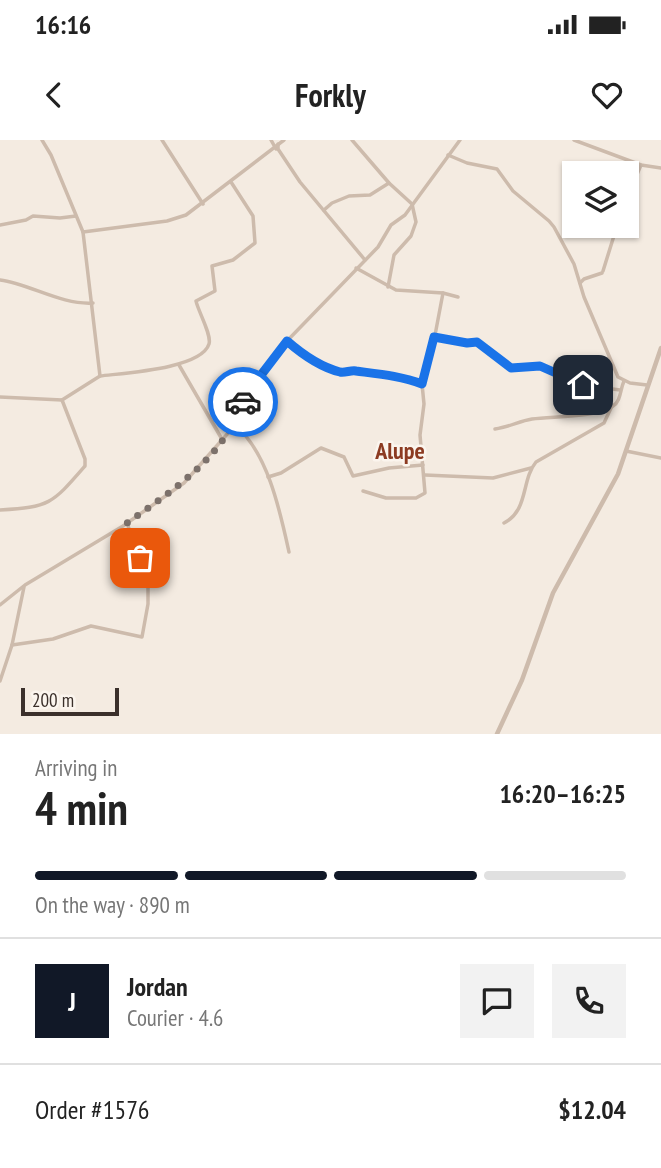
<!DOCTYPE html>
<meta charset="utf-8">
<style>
:root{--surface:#fff;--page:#f2f2f2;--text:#222;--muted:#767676;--line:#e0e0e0;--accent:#111827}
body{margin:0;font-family:"PT Sans Narrow",sans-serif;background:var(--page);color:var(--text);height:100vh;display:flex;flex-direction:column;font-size:26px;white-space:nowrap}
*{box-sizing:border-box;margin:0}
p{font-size:23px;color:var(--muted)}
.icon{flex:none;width:38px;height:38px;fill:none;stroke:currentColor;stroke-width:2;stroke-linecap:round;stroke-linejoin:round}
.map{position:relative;height:594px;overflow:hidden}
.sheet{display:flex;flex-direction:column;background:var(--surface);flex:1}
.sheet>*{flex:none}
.controls{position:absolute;left:562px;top:21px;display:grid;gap:14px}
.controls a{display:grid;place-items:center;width:77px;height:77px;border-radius:0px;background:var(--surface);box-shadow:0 2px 5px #0004;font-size:35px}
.scale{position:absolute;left:21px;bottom:18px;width:98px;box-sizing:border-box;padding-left:7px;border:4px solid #3b302b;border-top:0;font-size:19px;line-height:24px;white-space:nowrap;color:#3b302b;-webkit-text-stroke:5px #fbf5ee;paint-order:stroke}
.pin{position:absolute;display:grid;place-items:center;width:60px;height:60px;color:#fff;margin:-30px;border-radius:14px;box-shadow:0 4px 10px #0006}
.courier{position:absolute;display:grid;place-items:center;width:70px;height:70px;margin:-35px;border:5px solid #1a73e8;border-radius:50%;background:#fff;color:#222;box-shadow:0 2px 9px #0007}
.headline em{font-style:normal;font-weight:700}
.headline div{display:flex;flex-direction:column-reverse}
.headline{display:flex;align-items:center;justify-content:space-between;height:119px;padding:0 35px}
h1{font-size:46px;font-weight:700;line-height:52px}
.bar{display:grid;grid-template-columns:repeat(4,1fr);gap:10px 7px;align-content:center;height:84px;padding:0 35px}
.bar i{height:9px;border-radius:5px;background:var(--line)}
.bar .active{background:var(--accent)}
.bar p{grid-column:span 4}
.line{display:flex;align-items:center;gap:18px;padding:0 35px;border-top:2px solid var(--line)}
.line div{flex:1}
.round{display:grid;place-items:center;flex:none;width:74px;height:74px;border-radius:0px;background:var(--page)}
.status{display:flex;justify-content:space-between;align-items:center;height:49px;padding:0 35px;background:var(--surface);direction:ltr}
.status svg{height:19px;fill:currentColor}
header{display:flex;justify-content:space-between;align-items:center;height:91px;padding:0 35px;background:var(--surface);font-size:32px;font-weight:700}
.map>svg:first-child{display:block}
</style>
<div class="status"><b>16:16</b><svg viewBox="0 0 49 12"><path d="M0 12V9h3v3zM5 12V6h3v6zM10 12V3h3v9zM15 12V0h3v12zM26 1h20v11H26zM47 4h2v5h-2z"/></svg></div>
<header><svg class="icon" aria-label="back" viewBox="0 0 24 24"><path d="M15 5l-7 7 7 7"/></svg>Forkly<svg class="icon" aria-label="heart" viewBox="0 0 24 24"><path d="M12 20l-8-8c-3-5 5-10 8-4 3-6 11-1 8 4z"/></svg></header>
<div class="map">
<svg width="661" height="594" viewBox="0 0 661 594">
<rect width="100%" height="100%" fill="#f4ebe1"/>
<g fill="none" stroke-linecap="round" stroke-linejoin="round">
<!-- minor -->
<g stroke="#cdbbac" stroke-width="3.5">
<polyline points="162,0 203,64"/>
<polyline points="271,0 276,9"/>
<polyline points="352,0 389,43 412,64 416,82 411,96 394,115 388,147"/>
<polyline points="574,0 641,25 661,28"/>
<polyline points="278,4 278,9 300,42 365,120"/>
<polyline points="448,15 467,23 497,29 513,51 549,81 554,87 574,124 584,157 618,237 630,243 647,245"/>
<polyline points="626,60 641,25"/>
<polyline points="324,70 332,63 349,56 370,55 389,43"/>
<polyline points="0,85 26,80 33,76 60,78 76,76"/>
<polyline points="83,92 167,81 186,75 284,0"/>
<polyline points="356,128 396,150 443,153 458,157"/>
<polyline points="603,131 617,86"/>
<path d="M0,140C30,144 61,165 93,163"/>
<polyline points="580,143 584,139 602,133"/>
<polyline points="435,197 467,203 477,202 511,228 540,226 583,245 620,250"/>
<path d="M287,201C302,215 320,227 340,232C344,233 351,230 356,231C379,234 401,235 422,244"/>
<polyline points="179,225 223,301"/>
<path d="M100,236C123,233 201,229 209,204C212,195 198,171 196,161L215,151L212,126L233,120L255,103L253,76L231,42"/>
<polyline points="0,257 62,260 100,236 83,92 51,15 42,0"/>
<path d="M235,285C268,313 280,371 289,412"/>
<path d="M495,289C510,287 519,281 532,279C553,276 596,278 613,266C621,261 620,250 624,241"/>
<polyline points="626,311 661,318"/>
<polyline points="425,335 493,338 531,328"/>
<polyline points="268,337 281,333 321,308 344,317 353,336 389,328 423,325"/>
<polyline points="363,351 386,358 416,358 425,353 420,295 424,264 422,244 432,211 443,153"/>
<path d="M0,370C50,367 52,364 85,326V319L62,260"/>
<path d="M504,383C529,370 521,340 536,322L604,283L611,268"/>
<polyline points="0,465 25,445 123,386 184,343 229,292 245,256 287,201 378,107 391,85 405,75 460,0"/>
<polyline points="12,505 53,499 91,486 142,497 148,464 148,444 127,383"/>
<polyline points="0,541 12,505 24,447"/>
</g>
<!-- tertiary -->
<polyline stroke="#cdbbac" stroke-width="4.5" points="497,594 522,540 553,453 618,334 661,208"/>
</g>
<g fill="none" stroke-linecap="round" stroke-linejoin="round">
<!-- done -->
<path stroke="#7c716b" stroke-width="7" stroke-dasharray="0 12.6" d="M140,418L127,383C173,350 223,318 243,262"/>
<!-- route -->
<path stroke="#1a73e8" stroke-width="9" d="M243,262L245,256L287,201C303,215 320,227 340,232C345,233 351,230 356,231C379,234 401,236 422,244L434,197L467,203L477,202L511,228L540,226L583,245"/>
</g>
<g text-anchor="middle" stroke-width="5" stroke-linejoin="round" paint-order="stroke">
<!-- quarter labels -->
<g font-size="24" font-weight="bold" fill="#8c3b22" stroke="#fbf5ee">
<text x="400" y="319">Alupe</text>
</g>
</g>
</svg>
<div class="controls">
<a><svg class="icon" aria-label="layers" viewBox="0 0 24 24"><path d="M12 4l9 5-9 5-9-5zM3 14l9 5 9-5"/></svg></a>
</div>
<div class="scale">200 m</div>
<div class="pin" style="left:140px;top:418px;background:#ea580c"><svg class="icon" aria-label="bag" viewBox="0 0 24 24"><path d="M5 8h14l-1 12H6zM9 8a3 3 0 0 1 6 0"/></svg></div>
<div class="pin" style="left:583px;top:245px;background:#1f2937"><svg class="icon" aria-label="home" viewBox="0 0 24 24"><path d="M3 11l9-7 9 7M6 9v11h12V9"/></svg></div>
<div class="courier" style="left:243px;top:262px"><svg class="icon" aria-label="car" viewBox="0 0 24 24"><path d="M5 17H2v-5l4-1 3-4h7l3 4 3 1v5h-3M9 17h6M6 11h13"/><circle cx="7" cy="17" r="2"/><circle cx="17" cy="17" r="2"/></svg></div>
</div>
<section class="sheet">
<div class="headline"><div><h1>4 min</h1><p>Arriving in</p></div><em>16:20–16:25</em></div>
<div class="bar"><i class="active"></i><i class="active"></i><i class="active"></i><i></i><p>On the way · 890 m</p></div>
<div class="line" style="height:126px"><b class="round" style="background:var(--accent);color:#fff">J</b><div><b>Jordan</b><p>Courier · 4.6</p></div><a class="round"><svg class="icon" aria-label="chat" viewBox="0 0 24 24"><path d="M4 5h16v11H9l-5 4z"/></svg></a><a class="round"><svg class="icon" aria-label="phone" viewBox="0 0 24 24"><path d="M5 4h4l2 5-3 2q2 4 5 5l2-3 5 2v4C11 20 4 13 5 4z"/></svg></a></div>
<div class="line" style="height:91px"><div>Order #1576</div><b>$12.04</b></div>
</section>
